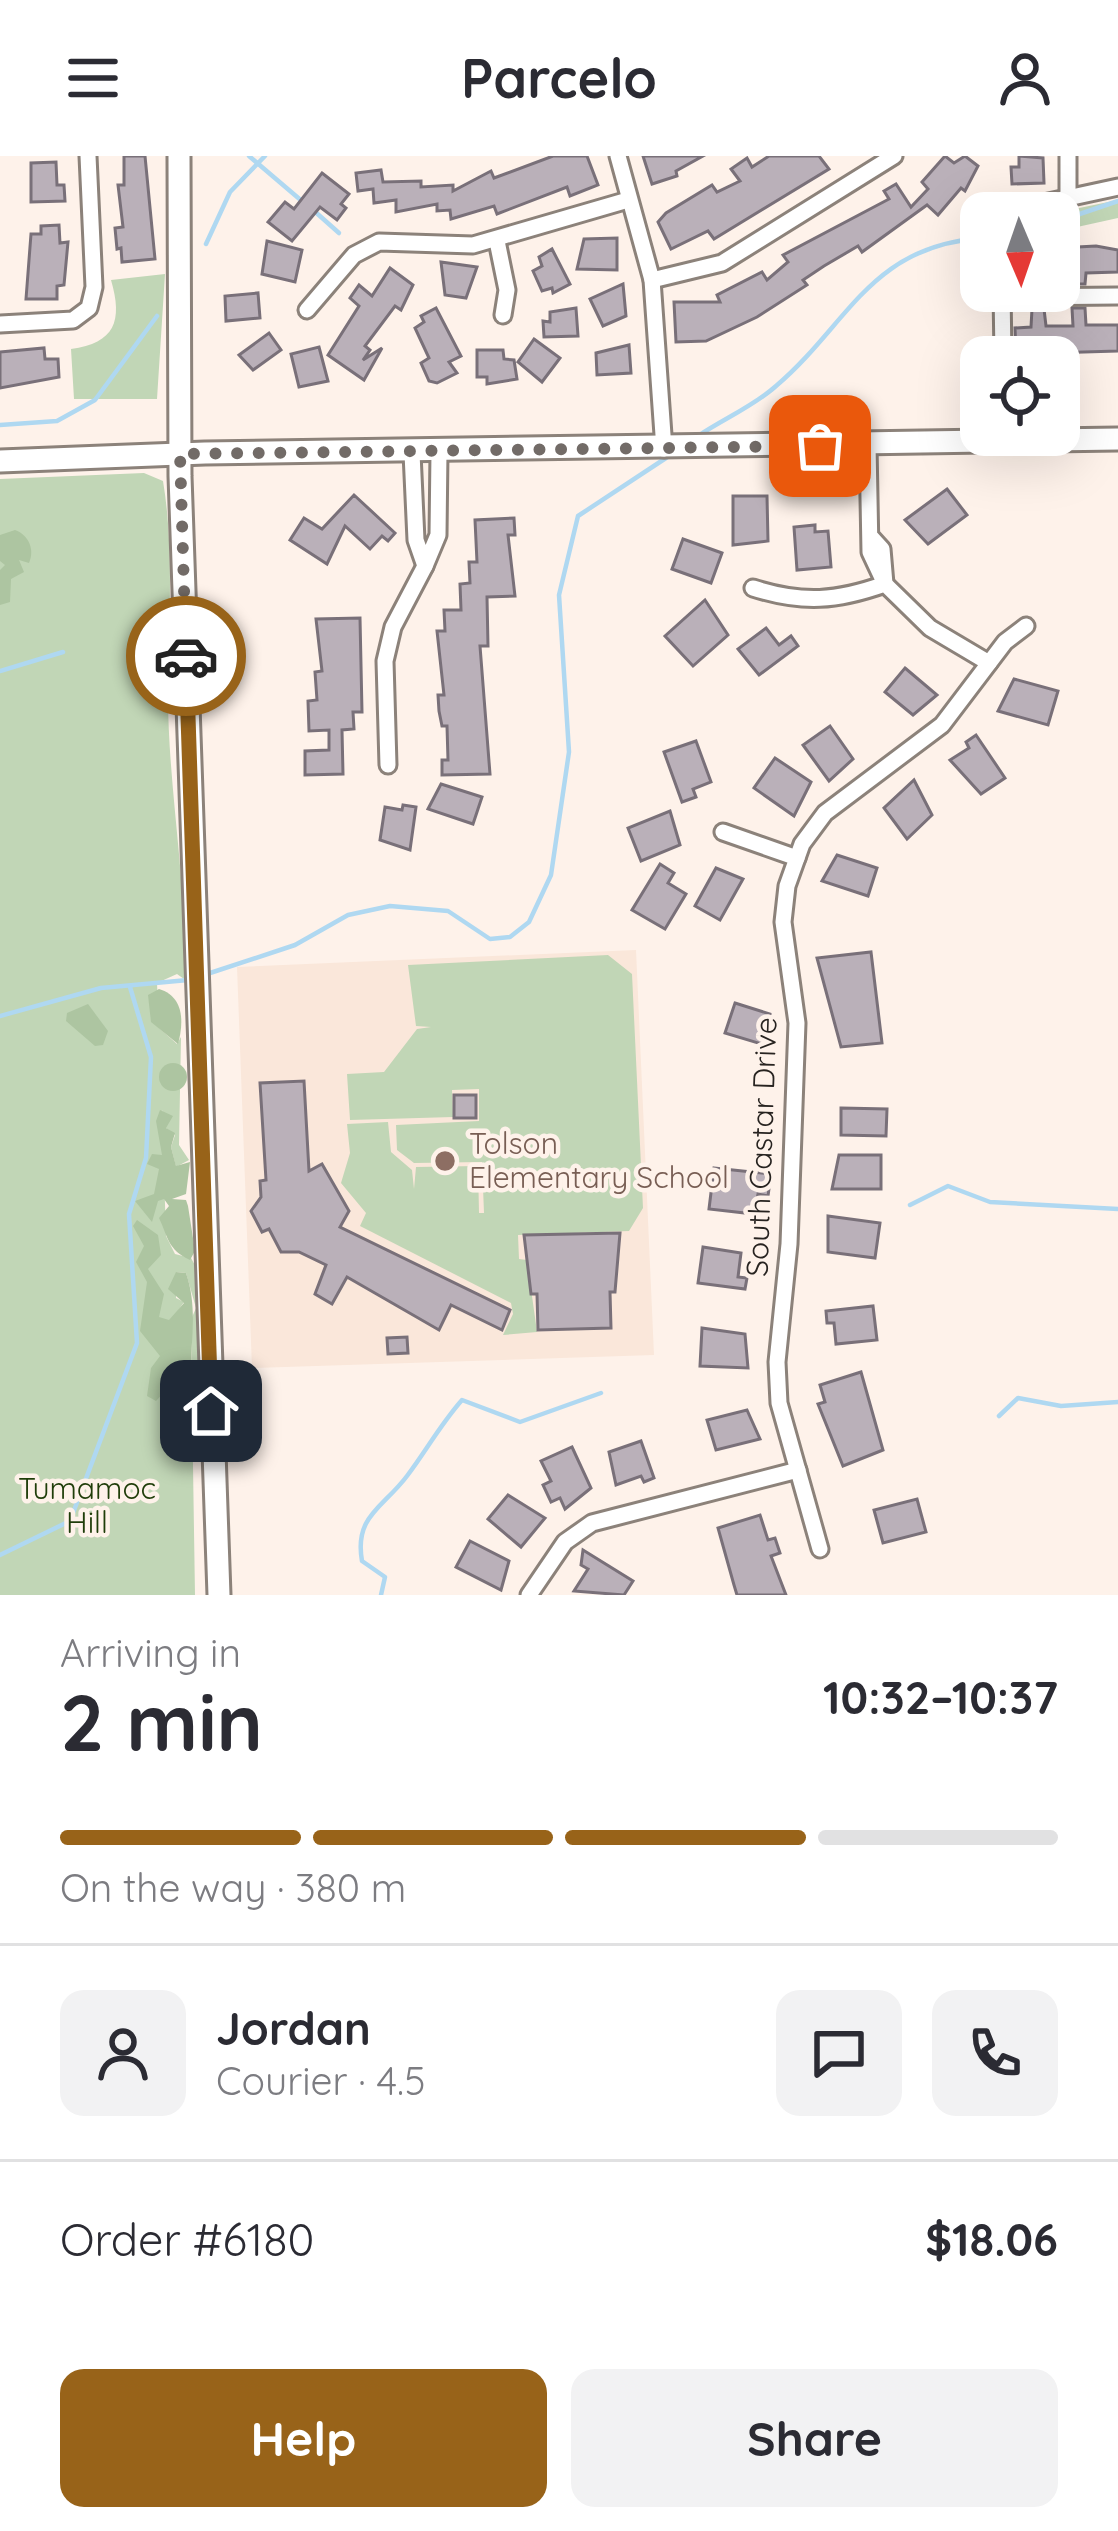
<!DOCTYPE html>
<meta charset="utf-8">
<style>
:root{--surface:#fff;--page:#f2f2f3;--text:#2b2b33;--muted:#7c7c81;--line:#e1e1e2;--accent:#986319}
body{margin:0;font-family:Quicksand,sans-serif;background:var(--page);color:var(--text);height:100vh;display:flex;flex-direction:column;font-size:45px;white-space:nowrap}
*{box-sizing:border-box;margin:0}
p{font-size:39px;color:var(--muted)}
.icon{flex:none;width:66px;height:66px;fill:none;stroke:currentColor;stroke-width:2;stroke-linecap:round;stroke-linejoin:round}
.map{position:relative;height:1439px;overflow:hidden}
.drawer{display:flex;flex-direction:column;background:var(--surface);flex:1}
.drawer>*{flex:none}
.needle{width:78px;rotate:178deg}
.controls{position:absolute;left:960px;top:36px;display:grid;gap:24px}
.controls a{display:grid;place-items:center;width:120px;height:120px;border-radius:24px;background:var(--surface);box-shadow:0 12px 48px #0002;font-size:60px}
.pin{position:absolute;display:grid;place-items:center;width:102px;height:102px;color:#fff;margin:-51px;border-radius:24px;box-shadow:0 6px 18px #0006}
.courier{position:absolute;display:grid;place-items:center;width:120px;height:120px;margin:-60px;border:9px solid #986319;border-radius:50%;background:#fff;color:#222;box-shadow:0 3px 15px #0007}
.summary em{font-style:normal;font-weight:800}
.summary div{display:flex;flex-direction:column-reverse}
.summary{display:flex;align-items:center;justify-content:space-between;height:204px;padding:0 60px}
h1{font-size:78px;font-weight:800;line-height:90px}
.bar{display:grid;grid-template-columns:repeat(4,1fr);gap:18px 12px;align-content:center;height:144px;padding:0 60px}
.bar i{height:15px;border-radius:9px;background:var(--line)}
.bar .selected{background:var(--accent)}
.bar p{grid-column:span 4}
.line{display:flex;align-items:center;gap:30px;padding:0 60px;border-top:3px solid var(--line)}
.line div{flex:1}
.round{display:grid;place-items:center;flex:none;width:126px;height:126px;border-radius:24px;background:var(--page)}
.action{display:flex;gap:24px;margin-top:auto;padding:24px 60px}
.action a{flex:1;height:138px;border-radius:24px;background:var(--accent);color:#fff;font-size:48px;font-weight:800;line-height:138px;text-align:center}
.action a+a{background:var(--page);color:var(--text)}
header{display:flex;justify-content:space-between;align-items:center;height:156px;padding:0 60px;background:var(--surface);font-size:54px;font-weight:800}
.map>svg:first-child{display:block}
</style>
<header><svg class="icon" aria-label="menu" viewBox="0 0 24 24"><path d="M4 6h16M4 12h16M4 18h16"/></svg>Parcelo<svg class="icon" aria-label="person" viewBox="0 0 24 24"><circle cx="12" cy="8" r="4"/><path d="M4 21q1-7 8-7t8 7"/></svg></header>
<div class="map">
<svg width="1118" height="1439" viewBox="0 0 1118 1439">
<rect width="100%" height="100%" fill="#fef2ea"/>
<!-- built -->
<polygon fill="#fae7da" points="636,794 654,1199 252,1212 237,811"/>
<!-- green -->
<g fill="#c1d6b6">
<polygon points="1118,44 1118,62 1059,75 1055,57"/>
<path d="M165,118L157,243H74L71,193C115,187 123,165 111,124Z"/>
<path d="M144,317L163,325C174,390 169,463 168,529C167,616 183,703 185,790L184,823L177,818L157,827L159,872L177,888L181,881L179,989L189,1004L176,1011L171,991L175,979L166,972L162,954L166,1080L175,1098L191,1102L197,1113L200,1221L196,1219L190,1233L192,1182L187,1173L196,1152L186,1117L176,1116V1142L184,1146L173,1162L170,1237L177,1245H192L195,1439H0V323Z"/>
<polygon points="608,799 632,818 643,1052 629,1075 518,1079 519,1103 527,1104 537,1176 503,1179 513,1158 511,1147 360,1070 366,1057 341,1027 350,997 347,968 388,966 391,996 412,1014 414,1033 416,1011 478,1010 479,1057 484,1057 482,1006 414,1007 397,994 396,969 479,965 479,933 452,934 453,961 350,964 347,918 384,916 417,873 431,871 416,870 408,809"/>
</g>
<!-- forest -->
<g fill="#adc5a1">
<path d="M15,374C29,379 35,394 29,407L19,404L24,416L11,423L10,446L0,449V414L5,409L0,405V379Z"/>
<path d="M159,833C186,841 183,870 178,888L151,866L148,839Z"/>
<polygon points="88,848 108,875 103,889 95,890 66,865 67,857"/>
<circle cx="173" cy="921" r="14"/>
<path d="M160,954L173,960L166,972L175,977L171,991L176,1010L190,1006L186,1038L172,1043L186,1044L188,1050L195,1095L190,1104C168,1094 168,1081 159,1062L169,1050L164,1043L158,1045L152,1066L135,1045L154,1038L159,1013L147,1008L152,998L162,999L156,965Z"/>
<path d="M137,1064L158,1079L161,1099L148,1113L164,1138L159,1161L169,1164L184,1147L168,1133L176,1116L186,1117C201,1161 186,1200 192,1245L185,1247L166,1234L156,1245L147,1240L151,1212L160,1200L140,1175L147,1126L136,1106L144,1090L133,1070Z"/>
</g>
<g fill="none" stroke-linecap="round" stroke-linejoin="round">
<!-- stream -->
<g stroke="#afd8f1" stroke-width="4.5">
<polyline points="249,0 303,46"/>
<polyline points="312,53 339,77"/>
<polyline points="1059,65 1118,45"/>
<polyline points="206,88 230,36 265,0"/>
<polyline points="0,269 57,265 95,244 157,160"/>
<path d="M698,280C723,263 754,250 776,230C849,168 869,91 981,82"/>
<polyline points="0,515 63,496"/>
<polyline points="204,819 295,789 348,759 390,750 448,755 490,783 510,781 529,766 551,719 569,596 559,439 578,360 669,300"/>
<polyline points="0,860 101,832 188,824"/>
<polyline points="910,1049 948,1030 990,1046 1118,1053"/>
<polyline points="999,1260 1018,1242 1061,1250 1118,1246"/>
<polyline points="0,1399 70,1365 137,1187 129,1058 146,1002 151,901 130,831"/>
<path d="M381,1439L385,1421L362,1405C354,1360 383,1352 407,1320C426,1295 440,1269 462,1244L520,1266L601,1237"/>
</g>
</g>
<!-- building -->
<g fill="#bab0b9" stroke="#797079" stroke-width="3">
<polygon points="124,0 145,0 155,103 122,106 121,92 117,93 115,72 123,71 118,29 124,29"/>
<polygon points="553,0 587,0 598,29 570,40 567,31 497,58 494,50 451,63 450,54 437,55 437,48 396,56 396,44 374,47 373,33 358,35 356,17 381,14 383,26 421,25 421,31 453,29 453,35 491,15 494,22"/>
<polygon points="643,0 703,0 676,15 677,20 652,28"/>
<polygon points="769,0 819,0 829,13 714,83 708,75 671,93 658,66 666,57 712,29 717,36 740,25 731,13 747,2 752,11"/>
<polygon points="945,0 954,7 965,0 978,10 965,35 961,32 938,59 927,49 862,96 858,90 824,110 803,124 807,129 757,161 706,185 676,186 674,146 720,146 717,139 762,116 767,124 788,106 783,99 889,43 884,35 896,28 911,51 928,33 922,26"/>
<polygon points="1019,0 1043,2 1044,27 1012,28 1011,11 1019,11"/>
<polygon points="56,6 57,29 64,29 65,45 31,46 31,7"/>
<polygon points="322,17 349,38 341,48 346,52 337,64 320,51 292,85 268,66 285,46 294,53"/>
<polygon points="59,69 60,87 68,86 64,129 57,130 57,143 26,143 31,78 41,78 41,70"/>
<polygon points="617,82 617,114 577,113 584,83"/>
<polygon points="267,85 302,94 295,126 262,118"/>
<polygon points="1096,90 1118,94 1118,116 1086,117 1085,128 1072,128 1071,118 1059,118 1059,92"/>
<polygon points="552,93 570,128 553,137 552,132 542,135 533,115 542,110 539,101"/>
<polygon points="441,106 477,111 466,142 445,139"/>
<polygon points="390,112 413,129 401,154 395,150 365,190 370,194 363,204 382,192 364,224 328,199 359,150 350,142 359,129 372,140"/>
<polygon points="623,128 626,160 603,170 590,143"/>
<polygon points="258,137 260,162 226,165 225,140"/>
<polygon points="436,152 461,200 449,206 457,217 437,227 429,225 421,207 429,202 415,172 424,166 421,160"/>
<polygon points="576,152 578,180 544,181 543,165 550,166 550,156"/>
<polygon points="1072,152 1085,152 1086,169 1118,169 1118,195 1016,198 1015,172 1031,171 1032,153 1044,153 1046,170 1073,170"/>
<polygon points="269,177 281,194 253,214 239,199"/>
<polygon points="534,183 560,202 542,226 518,206"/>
<polygon points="629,189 631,217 597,219 596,197"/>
<polygon points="319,191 328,225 299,231 291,198"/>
<polygon points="44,192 45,203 58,203 59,221 0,232 0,196"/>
<polygon points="477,194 503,194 504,203 514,204 517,223 487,228 487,221 477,221"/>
<polygon points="947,333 967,359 928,388 905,364"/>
<polygon points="354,339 395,377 388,385 382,380 370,393 345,370 327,408 290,384 304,362 322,373"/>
<polygon points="733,340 767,340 768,385 733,389"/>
<polygon points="514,362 515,379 508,379 515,440 487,441 488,490 480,490 490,618 442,619 442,604 448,604 447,570 442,570 439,555 438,539 444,539 437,475 445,475 444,454 461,454 460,428 470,427 469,406 477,406 475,364"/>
<polygon points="815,369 815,376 828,375 831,411 797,414 794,371"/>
<polygon points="683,383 722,397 711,427 672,413"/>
<polygon points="705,444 728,479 693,510 665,480"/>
<polygon points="360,462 362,556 353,556 354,573 342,574 343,618 305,619 305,595 329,594 329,574 309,575 308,545 317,544 315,516 322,515 316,463"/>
<polygon points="766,472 779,489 791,480 798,490 759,519 738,493"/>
<polygon points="905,512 937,539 913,559 885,536"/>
<polygon points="1014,523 1058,535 1048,569 998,555"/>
<polygon points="830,570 853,603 829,625 803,589"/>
<polygon points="976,579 1005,622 981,638 950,604 969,592 966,586"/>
<polygon points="696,585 711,626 693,633 696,641 682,646 664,596"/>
<polygon points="775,602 811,626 794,660 754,632"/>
<polygon points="914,624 932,659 907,683 884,652"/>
<polygon points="441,628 482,641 473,668 428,653"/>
<polygon points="403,649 416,651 410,694 380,684 385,651 402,654"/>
<polygon points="670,655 680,689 641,705 628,672"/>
<polygon points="837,699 877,712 868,740 822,725"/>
<polygon points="660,708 674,717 668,727 686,738 665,773 632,754"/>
<polygon points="716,712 743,723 720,764 695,750"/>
<polygon points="871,796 882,887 841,891 817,802"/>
<polygon points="735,847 770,858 768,890 725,877"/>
<polygon points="304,925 309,1015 322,1008 349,1055 340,1071 510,1154 502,1174 451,1149 439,1174 347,1121 332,1148 315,1138 326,1109 299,1096 281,1096 269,1073 262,1076 251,1055 261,1041 260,1025 266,1024 260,927"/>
<rect x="454" y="939" width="22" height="23"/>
<polygon points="841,952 887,953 886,980 841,979"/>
<polygon points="839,999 881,999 881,1033 832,1033"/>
<polygon points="714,1012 771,1018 768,1040 758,1038 754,1058 709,1053"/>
<polygon points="828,1060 880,1067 875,1102 828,1096"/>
<polygon points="620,1077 615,1136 610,1136 611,1172 538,1174 537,1138 531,1138 524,1079"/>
<polygon points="703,1091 741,1097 738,1121 747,1122 745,1133 698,1127"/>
<polygon points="873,1150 877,1184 836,1188 834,1167 827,1167 826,1155"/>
<polygon points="702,1172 745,1178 748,1212 700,1210"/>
<polygon points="407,1181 408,1197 388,1198 387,1182"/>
<polygon points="861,1216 883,1294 843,1310 818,1248 825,1246 820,1229"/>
<polygon points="747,1254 760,1283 716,1294 707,1264"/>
<polygon points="641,1285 654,1322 644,1326 641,1320 616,1329 609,1296"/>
<polygon points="572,1291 591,1332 565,1353 560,1342 551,1346 543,1329 551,1325 541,1305"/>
<polygon points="508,1339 545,1362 521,1391 488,1363"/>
<polygon points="917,1343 926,1376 883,1387 874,1354"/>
<polygon points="760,1359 768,1384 775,1382 780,1397 771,1400 786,1439 737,1439 734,1429 718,1372"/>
<polygon points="470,1385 509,1405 501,1434 456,1411"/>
<polygon points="583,1394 633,1425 624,1439 574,1435 588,1413 581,1409"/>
</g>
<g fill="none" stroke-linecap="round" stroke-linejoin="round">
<defs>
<g id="street">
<polyline points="618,0 652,124 664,293"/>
<polyline points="1068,0 1068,40"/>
<polyline points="998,57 1118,31"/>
<polyline points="497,85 507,134 503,159"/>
<polyline points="652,124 722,107 894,0"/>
<polyline points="1002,135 1003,201"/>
<polyline points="1003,141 1118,140"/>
<polyline points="307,154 354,99 379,86 473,89 628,44"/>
<polyline points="0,168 73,164 89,152 94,131 88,0"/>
<polyline points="868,289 870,396 885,428 882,393 872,382"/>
<polyline points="412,297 416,384 425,410 438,379 439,296"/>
<path d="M753,432C803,448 837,445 885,428L930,472L989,507"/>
<polyline points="388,609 385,505 393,471 425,410"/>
<polyline points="723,676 797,702"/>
<polyline points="820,1393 779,1247 777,1206 789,1088 797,867 783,766 787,730 802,688 825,657 942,569 1005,486 1026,470"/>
<polyline points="529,1439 565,1386 592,1367 798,1314"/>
</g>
<g id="secondary">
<polyline points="179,0 180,320 219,1439"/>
<polyline points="0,305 205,297 1118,283"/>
</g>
</defs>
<!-- street casing -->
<use href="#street" stroke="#8c827a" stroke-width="21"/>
<!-- secondary casing -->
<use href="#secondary" stroke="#8c827a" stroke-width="27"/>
<!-- street -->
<use href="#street" stroke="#fff" stroke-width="15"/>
<!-- secondary -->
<use href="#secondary" stroke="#fff" stroke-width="21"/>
</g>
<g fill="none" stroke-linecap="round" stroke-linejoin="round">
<!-- done -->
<polyline stroke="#726b67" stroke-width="12" stroke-dasharray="0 21.6" points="186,500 180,298 820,290"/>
<!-- route -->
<polyline stroke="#986319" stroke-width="15" points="186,500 211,1255"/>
</g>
<!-- markers -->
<circle fill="#8d6e63" stroke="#fef2ea" stroke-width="4.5" cx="445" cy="1005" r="12"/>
<g text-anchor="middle" stroke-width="9" stroke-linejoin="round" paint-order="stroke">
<!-- education labels -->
<g font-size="30" fill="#785e54" stroke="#fef2ea" text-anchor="start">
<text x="469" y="998">Tolson<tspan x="469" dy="34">Elementary School</tspan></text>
</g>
<!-- street labels -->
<g font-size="30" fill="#272320" stroke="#fef2ea">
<text transform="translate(762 991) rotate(-88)" y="10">South Castar Drive</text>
</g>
<!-- park labels -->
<g font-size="30" fill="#1f3d09" stroke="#fef2ea">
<text x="87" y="1343">Tumamoc<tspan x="87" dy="34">Hill</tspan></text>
</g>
</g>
</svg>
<div class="controls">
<a><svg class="needle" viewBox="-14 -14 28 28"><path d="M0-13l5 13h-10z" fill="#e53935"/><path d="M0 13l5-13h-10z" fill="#7c7c81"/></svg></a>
<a><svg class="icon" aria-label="locate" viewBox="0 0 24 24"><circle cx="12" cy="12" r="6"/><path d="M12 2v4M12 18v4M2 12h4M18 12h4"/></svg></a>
</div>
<div class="pin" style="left:820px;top:290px;background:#ea580c"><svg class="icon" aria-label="bag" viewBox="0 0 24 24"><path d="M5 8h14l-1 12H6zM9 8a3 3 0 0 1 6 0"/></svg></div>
<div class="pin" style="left:211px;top:1255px;background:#1f2937"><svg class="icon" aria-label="home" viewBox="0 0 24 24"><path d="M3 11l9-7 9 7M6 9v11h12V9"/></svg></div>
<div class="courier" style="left:186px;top:500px"><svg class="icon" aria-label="car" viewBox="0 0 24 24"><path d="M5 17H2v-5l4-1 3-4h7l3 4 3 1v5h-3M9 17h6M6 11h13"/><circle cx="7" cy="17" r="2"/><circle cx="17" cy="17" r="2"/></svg></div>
</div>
<section class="drawer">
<div class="summary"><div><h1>2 min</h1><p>Arriving in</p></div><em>10:32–10:37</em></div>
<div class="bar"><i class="selected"></i><i class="selected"></i><i class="selected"></i><i></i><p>On the way · 380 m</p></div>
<div class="line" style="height:216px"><a class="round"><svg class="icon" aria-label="person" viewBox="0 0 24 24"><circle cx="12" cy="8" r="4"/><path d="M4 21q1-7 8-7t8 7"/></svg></a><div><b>Jordan</b><p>Courier · 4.5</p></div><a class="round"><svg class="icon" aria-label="chat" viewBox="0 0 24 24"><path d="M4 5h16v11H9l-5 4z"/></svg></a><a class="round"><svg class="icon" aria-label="phone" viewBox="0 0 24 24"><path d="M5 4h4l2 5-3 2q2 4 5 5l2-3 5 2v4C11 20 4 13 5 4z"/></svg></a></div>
<div class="line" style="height:156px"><div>Order #6180</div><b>$18.06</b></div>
<div class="action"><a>Help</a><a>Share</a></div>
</section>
